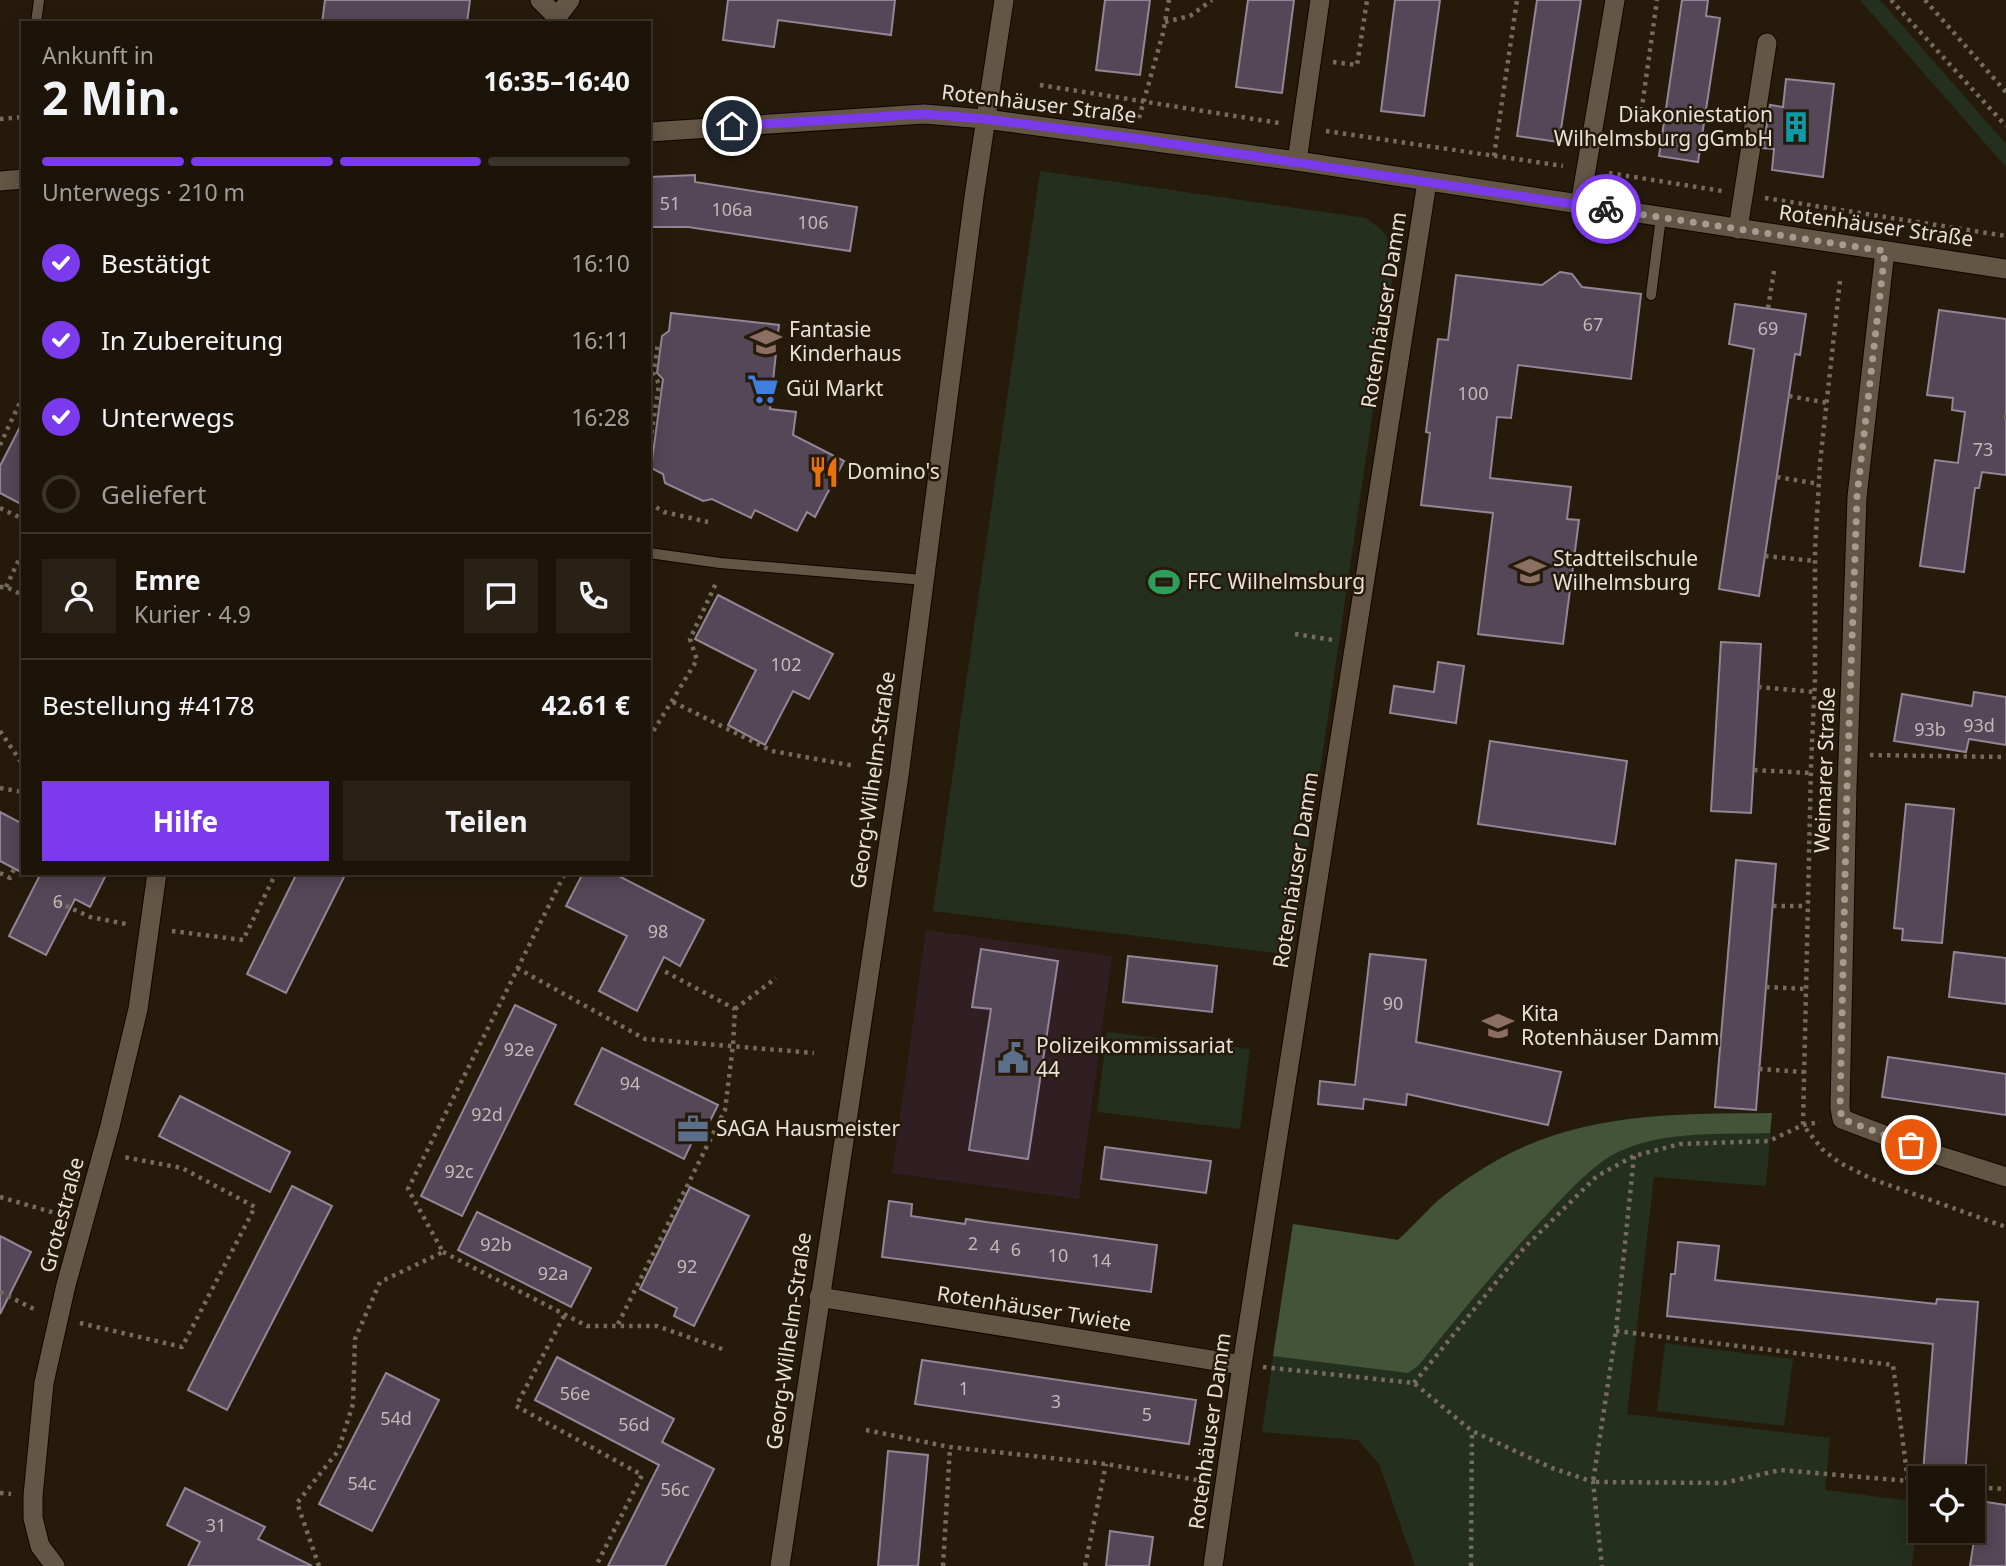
<!DOCTYPE html>
<html lang="de">
<meta charset="utf-8">
<style>
:root{--surface:#1c1408;--page:#292116;--text:#f1f3f6;--muted:#a09e9c;--line:#3a3329;--accent:#7c3aed}
body{margin:0;font-family:"Noto Sans",sans-serif;background:var(--page);color:var(--text);height:100vh;display:flex;flex-direction:column;font-size:26px;white-space:nowrap}
*{box-sizing:border-box;margin:0}
p{font-size:23px;color:var(--muted)}
.icon{flex:none;width:38px;height:38px;fill:none;stroke:currentColor;stroke-width:2;stroke-linecap:round;stroke-linejoin:round}
.map{position:relative;flex:1;overflow:hidden}
.details{position:absolute;left:21px;top:21px;width:630px;height:854px;display:flex;flex-direction:column;background:var(--surface);border-radius:0px;box-shadow:0 4px 18px #0003,0 0 0 2px var(--line)}
.details>*{flex:none}
.tools{position:absolute;left:1908px;top:1466px;display:grid;gap:14px}
.tools a{display:grid;place-items:center;width:77px;height:77px;border-radius:0px;background:var(--surface);box-shadow:0 4px 18px #0003,0 0 0 2px var(--line);font-size:35px}
.pin{position:absolute;display:grid;place-items:center;width:60px;height:60px;color:#fff;margin:-30px;border:4px solid #fff;border-radius:50%;box-shadow:0 2px 7px #0007}
.courier{position:absolute;display:grid;place-items:center;width:70px;height:70px;margin:-35px;border:5px solid #7c3aed;border-radius:50%;background:#fff;color:#222;box-shadow:0 2px 9px #0007}
.overview em{font-style:normal;font-weight:700}
.overview div{display:flex;flex-direction:column-reverse}
.overview{display:flex;align-items:center;justify-content:space-between;height:119px;padding:0 21px}
h1{font-size:46px;font-weight:700;line-height:52px}
.bar{display:grid;grid-template-columns:repeat(4,1fr);gap:10px 7px;align-content:center;height:84px;padding:0 21px}
.bar i{height:9px;border-radius:5px;background:var(--line)}
.bar .current{background:var(--accent)}
.bar p{grid-column:span 4}
.line{display:flex;align-items:center;gap:18px;padding:0 21px;border-top:2px solid var(--line)}
.line div{flex:1}
.round{display:grid;place-items:center;flex:none;width:74px;height:74px;border-radius:0px;background:var(--page)}
ol{padding:0 21px;list-style:none}
li{display:flex;align-items:center;gap:21px;height:77px}
li p{margin-inline-start:auto}
li .icon{padding:7px;border-radius:50%;background:var(--accent);color:#fff;stroke-width:4}
li:last-child{color:var(--muted)}
li i{width:38px;height:38px;border:4px solid var(--line);border-radius:50%}
.cta{display:flex;gap:14px;margin-top:auto;padding:14px 21px}
.cta a{flex:1;height:80px;border-radius:0px;background:var(--accent);color:#fff;font-size:28px;font-weight:700;line-height:80px;text-align:center}
.cta a+a{background:var(--page);color:var(--text)}
.map>svg:first-child{display:block}
</style>
<div class="map">
<svg width="2006" height="1566" viewBox="0 0 2006 1566">
<rect width="100%" height="100%" fill="#261b0b"/>
<!-- commercial -->
<polygon fill="#311e22" points="926,930 1112,956 1079,1199 892,1173"/>
<!-- green -->
<g fill="#252f1e">
<polygon points="1860,0 1880,0 2006,144 2006,167"/>
<polygon points="1040,171 1366,218 1383,231 1396,254 1293,955 933,911"/>
<polygon points="1107,1032 1250,1049 1240,1129 1097,1112"/>
<path d="M1772,1113L1766,1186L1654,1177L1627,1414L1830,1438L1825,1490L1920,1502V1531H1944L1942,1545L1915,1541L1912,1566H1415L1379,1464L1358,1440L1262,1432L1293,1224L1398,1240C1410,1229 1421,1217 1432,1206C1447,1192 1466,1179 1484,1168C1575,1111 1670,1114 1772,1113Z"/>
<polygon points="1665,1343 1793,1359 1784,1426 1657,1411"/>
</g>
<!-- forest -->
<path fill="#445438" d="M1772,1113L1770,1133C1721,1135 1664,1130 1618,1152C1595,1163 1571,1189 1554,1207C1506,1257 1462,1311 1419,1365L1408,1373L1273,1356L1293,1224L1398,1240C1410,1229 1421,1217 1432,1206C1447,1192 1466,1179 1484,1168C1573,1112 1671,1114 1772,1113Z"/>
<!-- building -->
<g fill="#544757" stroke="#938597" stroke-width="2">
<polygon points="325,0 470,0 467,23 322,23"/>
<polygon points="728,0 895,0 891,35 778,20 774,47 723,40"/>
<polygon points="1105,0 1150,0 1140,75 1096,70"/>
<polygon points="1248,0 1294,0 1282,93 1236,87"/>
<polygon points="1395,0 1440,0 1424,116 1381,111"/>
<polygon points="1537,0 1581,0 1559,142 1517,136"/>
<polygon points="1682,0 1708,0 1706,16 1720,18 1698,162 1659,156"/>
<polygon points="1786,79 1834,84 1823,177 1772,170 1774,149 1763,148 1770,105 1783,107"/>
<polygon points="695,175 695,182 857,207 850,251 688,227 649,227 649,177"/>
<polygon points="1560,272 1572,274 1582,287 1641,294 1631,379 1518,365 1511,418 1497,417 1490,478 1571,487 1567,519 1579,520 1563,644 1478,634 1493,513 1421,505 1430,433 1426,432 1438,339 1448,340 1456,275 1542,285"/>
<polygon points="1735,304 1806,314 1800,355 1795,354 1759,596 1719,589 1754,349 1729,344"/>
<polygon points="1939,310 2006,319 2006,475 1982,472 1979,488 1975,488 1964,572 1920,566 1935,460 1958,463 1965,412 1952,410 1953,398 1927,395"/>
<polygon points="671,313 779,325 770,409 796,412 793,435 844,461 815,517 807,512 797,531 755,510 751,518 712,499 703,501 665,483 663,474 651,468 663,379 657,373 662,336 669,331"/>
<polygon points="23,421 23,505 0,493 0,466"/>
<polygon points="718,595 833,654 809,699 793,691 765,745 728,725 756,670 695,639"/>
<polygon points="1721,642 1761,644 1751,813 1711,811"/>
<polygon points="1438,662 1464,666 1456,723 1390,713 1394,686 1434,692"/>
<polygon points="1974,692 2006,697 2006,745 1969,739 1966,752 1894,741 1902,694 1972,706"/>
<polygon points="1490,741 1627,761 1615,844 1478,824"/>
<polygon points="1906,804 1954,809 1942,943 1902,940 1903,929 1894,928"/>
<polygon points="0,812 23,824 23,873 0,861"/>
<polygon points="1736,860 1776,864 1756,1110 1715,1107"/>
<polygon points="41,873 107,873 90,907 75,899 46,955 9,936"/>
<polygon points="297,873 346,873 286,993 247,974"/>
<polygon points="583,873 613,873 704,920 680,966 664,957 637,1011 599,991 627,936 566,906"/>
<polygon points="981,949 1058,961 1028,1159 969,1150 991,1009 972,1007"/>
<polygon points="1954,952 2006,958 2006,1004 1949,997"/>
<polygon points="1370,954 1426,960 1416,1042 1561,1072 1548,1125 1407,1094 1406,1105 1364,1099 1363,1109 1318,1104 1320,1081 1355,1085"/>
<polygon points="1128,956 1217,966 1212,1012 1123,1002"/>
<polygon points="515,1005 556,1025 462,1216 421,1196"/>
<polygon points="602,1048 718,1105 708,1125 702,1121 684,1159 575,1104"/>
<polygon points="1888,1057 2006,1074 2006,1115 1882,1097"/>
<polygon points="180,1096 290,1152 270,1192 159,1136"/>
<polygon points="1105,1147 1211,1161 1206,1193 1101,1179"/>
<polygon points="292,1186 332,1206 227,1410 188,1390"/>
<polygon points="690,1187 749,1216 694,1326 674,1316 677,1308 640,1289"/>
<polygon points="889,1201 912,1204 911,1216 965,1224 966,1219 986,1222 1157,1245 1151,1292 882,1257"/>
<polygon points="477,1212 591,1268 571,1307 458,1250"/>
<polygon points="0,1236 31,1252 0,1314"/>
<polygon points="1678,1242 1719,1246 1715,1280 1936,1304 1937,1299 1978,1302 1965,1476 1923,1473 1933,1344 1667,1316 1671,1274 1675,1274"/>
<polygon points="557,1357 674,1419 662,1442 714,1469 665,1566 608,1566 659,1465 535,1400"/>
<polygon points="922,1360 1196,1400 1189,1444 915,1404"/>
<polygon points="386,1373 439,1400 372,1531 319,1504"/>
<polygon points="888,1451 928,1455 918,1566 878,1566"/>
<polygon points="185,1488 265,1527 258,1539 312,1566 188,1566 200,1542 167,1525"/>
<polygon points="1980,1501 2006,1505 2006,1566 1970,1566"/>
<polygon points="1110,1531 1153,1537 1149,1566 1106,1566"/>
</g>
<g fill="none" stroke-linecap="round" stroke-linejoin="round">
<defs>
<g id="service">
<polyline points="36,23 39,0"/>
<polyline points="1651,295 1661,217"/>
<polyline points="649,553 720,563 924,580"/>
</g>
<g id="minor">
<polyline points="540,0 557,17"/>
<polyline points="558,23 557,17 570,0"/>
<polyline points="649,132 924,114 985,119 1297,161 2006,269"/>
<polyline points="1297,161 1320,0"/>
<polyline points="0,181 23,179"/>
<polyline points="1580,205 1615,0"/>
<polyline points="1738,229 1767,43"/>
<polyline points="1885,251 1857,497 1847,787 1840,1108 1842,1119 1934,1154 2006,1177"/>
<polyline points="819,1297 1242,1365"/>
<polyline points="55,1566 40,1546 33,1518 33,1496 44,1383 66,1285 110,1126 138,1009 157,873"/>
<polyline points="1213,1566 1242,1365 1427,182"/>
</g>
<polyline id="tertiary" points="780,1566 899,775 974,197 1004,0"/>
</defs>
<!-- service casing -->
<use href="#service" stroke="#0f0600" stroke-width="12"/>
<!-- minor casing -->
<use href="#minor" stroke="#0f0600" stroke-width="21"/>
<!-- tertiary casing -->
<use href="#tertiary" stroke="#0f0600" stroke-width="21"/>
<!-- path -->
<g stroke="#756b5e" stroke-width="4.5" stroke-dasharray="3.5 5" stroke-linecap="butt">
<polyline points="1891,0 2006,126"/>
<polyline points="1925,0 2006,92"/>
<polyline points="1165,22 1190,16 1212,0"/>
<polyline points="1333,62 1357,65 1367,0"/>
<polyline points="1040,85 1279,123"/>
<polyline points="1619,111 1641,114 1657,0"/>
<polyline points="1139,118 1163,33 1169,0"/>
<polyline points="0,119 23,117"/>
<polyline points="1326,131 1563,166"/>
<polyline points="1494,156 1517,0"/>
<polyline points="1609,173 1722,191"/>
<polyline points="1765,198 2006,236"/>
<polyline points="1840,281 1820,463 1815,551 1815,679 1811,766 1803,1125 1822,1149 1840,1163 1872,1179 2006,1227"/>
<polyline points="1768,308 1774,271"/>
<polyline points="1789,396 1828,403"/>
<polyline points="2004,417 2006,417"/>
<polyline points="0,445 23,396"/>
<polyline points="649,450 659,384 654,374 658,342"/>
<polyline points="1777,477 1819,484"/>
<polyline points="649,503 664,512 708,522"/>
<polyline points="0,508 23,519"/>
<polyline points="1765,556 1815,561"/>
<polyline points="0,587 6,587 23,595"/>
<polyline points="6,587 23,551"/>
<polyline points="1295,634 1333,640"/>
<polyline points="1758,687 1815,692"/>
<polyline points="673,702 772,751 855,766"/>
<polyline points="0,731 23,765"/>
<polyline points="649,738 697,660 690,639 717,581"/>
<polyline points="1870,755 2006,757"/>
<polyline points="1754,770 1811,773"/>
<polyline points="0,788 23,792"/>
<polyline points="0,873 10,878 14,869"/>
<polyline points="58,902 90,917 126,924"/>
<polyline points="1773,906 1807,906"/>
<polyline points="172,931 243,940 276,873"/>
<polyline points="517,968 645,1039 814,1053"/>
<polyline points="1766,987 1806,989"/>
<polyline points="735,1009 776,978"/>
<polyline points="1759,1069 1804,1072"/>
<polyline points="1634,1156 1616,1331 1593,1482 1724,1483 1780,1470 1920,1482"/>
<polyline points="0,1197 62,1215"/>
<polyline points="443,1252 587,1326 657,1326 725,1350"/>
<polyline points="0,1292 38,1311"/>
<polyline points="564,1316 516,1406 642,1475 596,1566"/>
<polyline points="80,1323 182,1347 255,1207 182,1168 124,1157"/>
<polyline points="618,1324 725,1110 733,1045 735,1009 664,971"/>
<polyline points="1616,1331 1893,1365 1908,1482"/>
<polyline points="1263,1367 1414,1383 1472,1431 1552,1468 1593,1482 1602,1566"/>
<polyline points="1414,1383 1524,1248 1597,1176 1634,1156 1680,1144 1769,1141 1803,1125 1820,1122"/>
<polyline points="866,1430 950,1447 1106,1464 1203,1481"/>
<polyline points="1972,1487 2006,1489"/>
<polyline points="0,1493 11,1494"/>
<polyline points="319,1566 297,1503 338,1451 353,1404 355,1339 380,1282 443,1252 408,1189 565,873"/>
<polyline points="943,1566 950,1447"/>
<polyline points="1085,1566 1106,1464"/>
<polyline points="1471,1566 1472,1431"/>
</g>
<!-- service -->
<use href="#service" stroke="#645645" stroke-width="10"/>
<!-- minor -->
<use href="#minor" stroke="#645645" stroke-width="19"/>
<!-- tertiary -->
<use href="#tertiary" stroke="#645645" stroke-width="19"/>
</g>
<g fill="none" stroke-linecap="round" stroke-linejoin="round">
<!-- done -->
<polyline stroke="#a49c90" stroke-width="7" stroke-dasharray="0 12.6" points="1606,209 1885,251 1857,496 1847,787 1840,1108 1842,1119 1911,1145"/>
<!-- route -->
<polyline stroke="#7c3aed" stroke-width="9" points="732,126 924,114 985,119 1133,138 1606,209"/>
</g>
<!-- icons -->
<defs>
<symbol id="building-bare" viewBox="-9 -9 18 18"><path d="M-4-6H4V6H1V3H-1V6H-4ZM-2.5-4.3h1.7v1.8h-1.7ZM.8-4.3h1.7v1.8H.8ZM-2.5-1h1.7V.8h-1.7ZM.8-1h1.7V.8H.8Z" fill="#0f9aa8" stroke="#261b0b" stroke-width="2.5" paint-order="stroke"/></symbol>
<symbol id="school-bare" viewBox="-9 -9 18 18"><path d="M0-5L7-2L0 1L-7-2ZM-4 1L0 2.5L4 1V4Q0 6-4 4Z" fill="#8d6e63" stroke="#261b0b" stroke-width="2.5" paint-order="stroke"/></symbol>
<symbol id="supermarket-bare" viewBox="-9 -9 18 18"><path d="M-6-5.5h2.5l.6 2H6L4.5 2H-2.5L-4.4-4H-6ZM-1.5 3.2a1.3 1.3 0 1 0 .1 0ZM3 3.2a1.3 1.3 0 1 0 .1 0Z" fill="#3f7fe0" stroke="#261b0b" stroke-width="2.5" paint-order="stroke"/></symbol>
<symbol id="restaurant-bare" viewBox="-9 -9 18 18"><path d="M-5-6h1v4h1v-4h1v4h1v-4h1v5L-1.5 .5V6h-2V.5L-5-1ZM5-6V6H3V1.5H1.5Q1.5-4 5-6Z" fill="#e8710a" stroke="#261b0b" stroke-width="2.5" paint-order="stroke"/></symbol>
<symbol id="stadium-bare" viewBox="-9 -9 18 18"><path d="M0-5a6.5 5 0 1 0 0 10a6.5 5 0 1 0 0-10ZM-3.5-1.8h7v3.6h-7Z" fill="#2e9e5b" stroke="#261b0b" stroke-width="2.5" paint-order="stroke"/></symbol>
<symbol id="civic-bare" viewBox="-9 -9 18 18"><path d="M-.6-6.5H3V-4.5H.6V-3L4-1V1h2V6H-6V1h2V-1L-.6-3ZM-1.2 2.5V6h2.4V2.5Z" fill="#5c6f8a" stroke="#261b0b" stroke-width="2.5" paint-order="stroke"/></symbol>
<symbol id="office-bare" viewBox="-9 -9 18 18"><path d="M-6-3h4V-5.5h4V-3h4V5H-6ZM-1-4.5V-3h2v-1.5ZM-6 0V1H6V0Z" fill="#5c6f8a" stroke="#261b0b" stroke-width="2.5" paint-order="stroke"/></symbol>
</defs>
<g fill-rule="evenodd">
<use href="#building-bare" x="1774" y="105" width="44" height="44"/>
<use href="#school-bare" x="744" y="320" width="44" height="44"/>
<use href="#supermarket-bare" x="741" y="367" width="44" height="44"/>
<use href="#restaurant-bare" x="802" y="450" width="44" height="44"/>
<use href="#school-bare" x="1508" y="549" width="44" height="44"/>
<use href="#stadium-bare" x="1142" y="560" width="44" height="44"/>
<use href="#school-bare" x="1476" y="1004" width="44" height="44"/>
<use href="#civic-bare" x="991" y="1036" width="44" height="44"/>
<use href="#office-bare" x="671" y="1107" width="44" height="44"/>
</g>
<g text-anchor="middle" stroke-width="5" stroke-linejoin="round" paint-order="stroke">
<!-- number labels -->
<g font-size="18" fill="#c3bab7">
<text x="670" y="210">51</text>
<text x="732" y="216">106a</text>
<text x="813" y="229">106</text>
<text x="1593" y="331">67</text>
<text x="1768" y="335">69</text>
<text x="1473" y="400">100</text>
<text x="1983" y="456">73</text>
<text x="786" y="671">102</text>
<text x="1979" y="732">93d</text>
<text x="1930" y="736">93b</text>
<text x="58" y="908">6</text>
<text x="658" y="938">98</text>
<text x="1393" y="1010">90</text>
<text x="519" y="1056">92e</text>
<text x="630" y="1090">94</text>
<text x="487" y="1121">92d</text>
<text x="459" y="1178">92c</text>
<text x="973" y="1250">2</text>
<text x="496" y="1251">92b</text>
<text x="995" y="1253">4</text>
<text x="1016" y="1256">6</text>
<text x="1058" y="1262">10</text>
<text x="1101" y="1267">14</text>
<text x="687" y="1273">92</text>
<text x="553" y="1280">92a</text>
<text x="964" y="1395">1</text>
<text x="575" y="1400">56e</text>
<text x="1056" y="1408">3</text>
<text x="1147" y="1421">5</text>
<text x="396" y="1425">54d</text>
<text x="634" y="1431">56d</text>
<text x="362" y="1490">54c</text>
<text x="675" y="1496">56c</text>
<text x="216" y="1532">31</text>
</g>
<!-- street labels -->
<g font-size="21" fill="#e8e1d7" stroke="#261b0b">
<text transform="translate(1039 104) rotate(7)" y="7">Rotenhäuser Straße</text>
<text transform="translate(1876 226) rotate(8)" y="7">Rotenhäuser Straße</text>
<text transform="translate(1384 310) rotate(-81)" y="7">Rotenhäuser Damm</text>
<text transform="translate(1825 770) rotate(-88)" y="7">Weimarer Straße</text>
<text transform="translate(873 780) rotate(-82)" y="7">Georg-Wilhelm-Straße</text>
<text transform="translate(1296 870) rotate(-81)" y="7">Rotenhäuser Damm</text>
<text transform="translate(62 1215) rotate(-75)" y="7">Grotestraße</text>
<text transform="translate(1034 1309) rotate(9)" y="7">Rotenhäuser Twiete</text>
<text transform="translate(789 1341) rotate(-82)" y="7">Georg-Wilhelm-Straße</text>
<text transform="translate(1210 1431) rotate(-82)" y="7">Rotenhäuser Damm</text>
</g>
<!-- poi labels -->
<g font-size="21" fill="#e8e1d7" stroke="#261b0b" text-anchor="start">
<text x="1773" y="122" text-anchor="end">Diakoniestation<tspan x="1773" dy="24">Wilhelmsburg gGmbH</tspan></text>
<text x="789" y="337">Fantasie<tspan x="789" dy="24">Kinderhaus</tspan></text>
<text x="786" y="396">Gül Markt</text>
<text x="847" y="479">Domino's</text>
<text x="1553" y="566">Stadtteilschule<tspan x="1553" dy="24">Wilhelmsburg</tspan></text>
<text x="1187" y="589">FFC Wilhelmsburg</text>
<text x="1521" y="1021">Kita<tspan x="1521" dy="24">Rotenhäuser Damm</tspan></text>
<text x="1036" y="1053">Polizeikommissariat<tspan x="1036" dy="24">44</tspan></text>
<text x="716" y="1136">SAGA Hausmeister</text>
</g>
</g>
</svg>
<div class="tools">
<a><svg class="icon" aria-label="locate" viewBox="0 0 24 24"><circle cx="12" cy="12" r="6"/><path d="M12 2v4M12 18v4M2 12h4M18 12h4"/></svg></a>
</div>
<div class="pin" style="left:1911px;top:1145px;background:#ea580c"><svg class="icon" aria-label="bag" viewBox="0 0 24 24"><path d="M5 8h14l-1 12H6zM9 8a3 3 0 0 1 6 0"/></svg></div>
<div class="pin" style="left:732px;top:126px;background:#1f2937"><svg class="icon" aria-label="home" viewBox="0 0 24 24"><path d="M3 11l9-7 9 7M6 9v11h12V9"/></svg></div>
<div class="courier" style="left:1606px;top:209px"><svg class="icon" aria-label="bike" viewBox="0 0 24 24"><circle cx="6" cy="16" r="4"/><circle cx="18" cy="16" r="4"/><path d="M6 16l4-8h5l3 8M10 8l3 8H6M13 5h3"/></svg></div>
<section class="details">
<div class="overview"><div><h1>2 Min.</h1><p>Ankunft in</p></div><em>16:35–16:40</em></div>
<div class="bar"><i class="current"></i><i class="current"></i><i class="current"></i><i></i><p>Unterwegs · 210 m</p></div>
<ol>
<li><svg class="icon" aria-label="check" viewBox="0 0 24 24"><path d="M5 12l5 5 9-10"/></svg>Bestätigt<p>16:10</p></li>
<li><svg class="icon" aria-label="check" viewBox="0 0 24 24"><path d="M5 12l5 5 9-10"/></svg>In Zubereitung<p>16:11</p></li>
<li><svg class="icon" aria-label="check" viewBox="0 0 24 24"><path d="M5 12l5 5 9-10"/></svg>Unterwegs<p>16:28</p></li>
<li><i></i>Geliefert</li>
</ol>
<div class="line" style="height:126px"><a class="round"><svg class="icon" aria-label="person" viewBox="0 0 24 24"><circle cx="12" cy="8" r="4"/><path d="M4 21q1-7 8-7t8 7"/></svg></a><div><b>Emre</b><p>Kurier · 4.9</p></div><a class="round"><svg class="icon" aria-label="chat" viewBox="0 0 24 24"><path d="M4 5h16v11H9l-5 4z"/></svg></a><a class="round"><svg class="icon" aria-label="phone" viewBox="0 0 24 24"><path d="M5 4h4l2 5-3 2q2 4 5 5l2-3 5 2v4C11 20 4 13 5 4z"/></svg></a></div>
<div class="line" style="height:91px"><div>Bestellung #4178</div><b>42.61 €</b></div>
<div class="cta"><a>Hilfe</a><a>Teilen</a></div>
</section>
</div>
